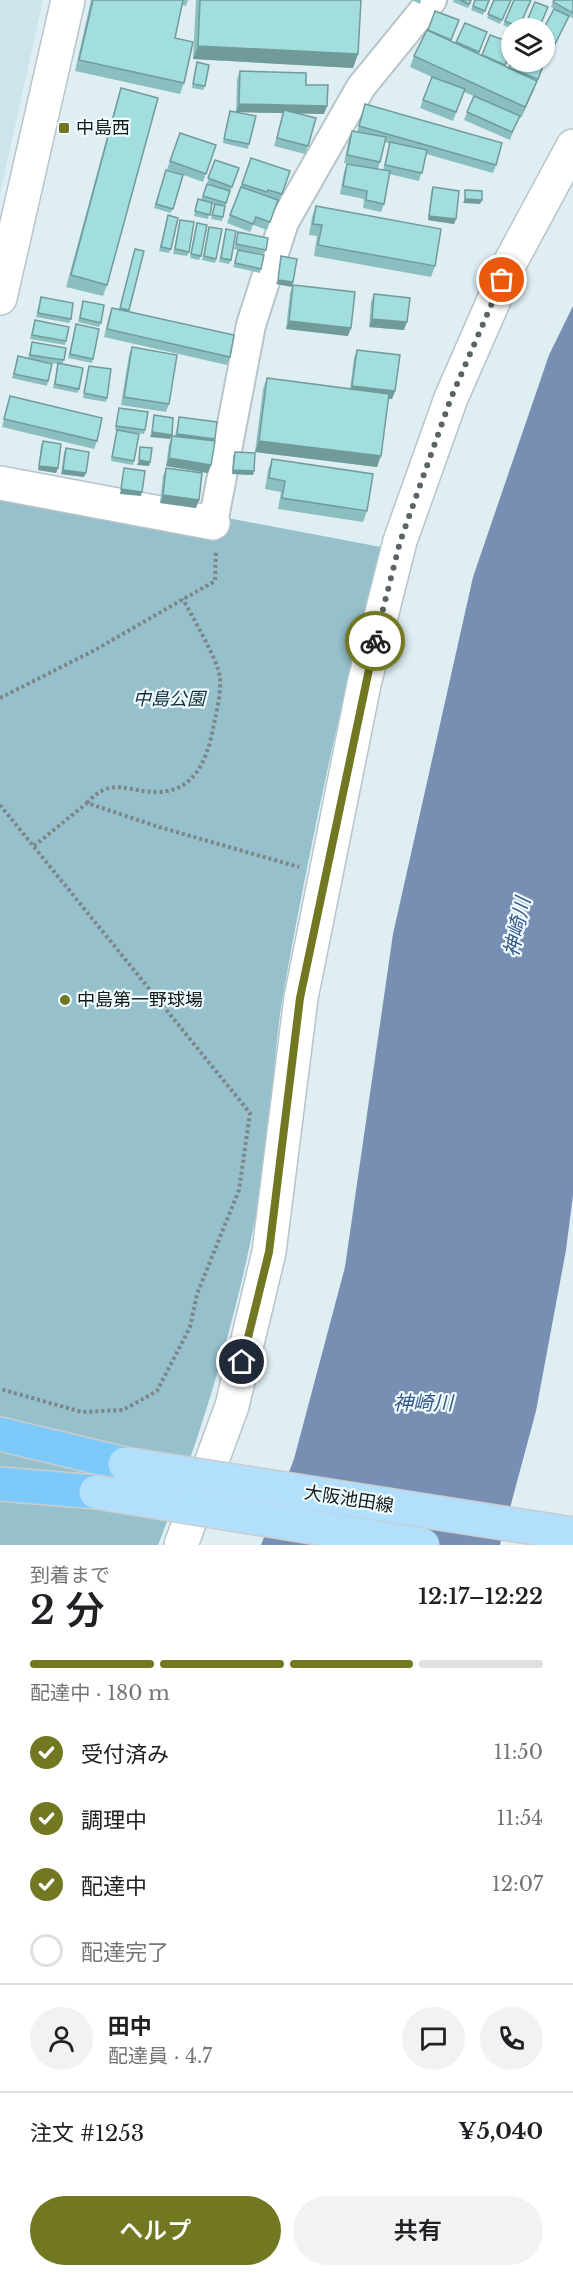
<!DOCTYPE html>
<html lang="ja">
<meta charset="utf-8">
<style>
:root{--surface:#fff;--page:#f2f2f2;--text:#202124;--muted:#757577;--line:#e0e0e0;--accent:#727821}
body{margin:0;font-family:"Libre Baskerville","Noto Sans JP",serif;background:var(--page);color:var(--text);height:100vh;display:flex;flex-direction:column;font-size:22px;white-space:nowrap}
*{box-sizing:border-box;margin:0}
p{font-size:20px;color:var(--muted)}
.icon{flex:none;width:33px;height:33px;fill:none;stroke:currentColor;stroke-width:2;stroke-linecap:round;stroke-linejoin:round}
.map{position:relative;height:1545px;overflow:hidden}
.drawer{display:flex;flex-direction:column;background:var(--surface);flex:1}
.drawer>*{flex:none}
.controls{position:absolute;left:501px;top:18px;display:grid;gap:12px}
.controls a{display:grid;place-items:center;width:54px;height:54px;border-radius:50%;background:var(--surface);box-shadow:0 2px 4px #0004;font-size:30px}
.pin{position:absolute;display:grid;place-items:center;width:51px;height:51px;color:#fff;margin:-26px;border:3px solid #fff;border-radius:50%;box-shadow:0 2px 6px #0007}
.courier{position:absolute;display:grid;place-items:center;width:60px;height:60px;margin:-30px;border:4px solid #727821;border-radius:50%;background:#fff;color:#222;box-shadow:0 2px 8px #0007}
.summary em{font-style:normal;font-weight:600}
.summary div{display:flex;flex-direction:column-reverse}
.summary{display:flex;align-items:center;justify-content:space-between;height:102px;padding:0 30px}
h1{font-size:39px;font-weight:600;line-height:45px}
.bar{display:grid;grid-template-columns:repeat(4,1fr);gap:9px 6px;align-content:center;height:72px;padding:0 30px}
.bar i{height:8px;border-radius:4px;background:var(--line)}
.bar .on{background:var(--accent)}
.bar p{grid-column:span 4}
.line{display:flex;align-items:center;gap:15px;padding:0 30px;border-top:2px solid var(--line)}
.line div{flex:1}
.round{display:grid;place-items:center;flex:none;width:63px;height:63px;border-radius:32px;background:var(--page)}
ol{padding:0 30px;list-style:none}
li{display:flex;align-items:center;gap:18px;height:66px}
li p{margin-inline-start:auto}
li .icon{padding:6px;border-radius:50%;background:var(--accent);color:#fff;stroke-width:4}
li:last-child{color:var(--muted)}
li i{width:33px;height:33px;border:3px solid var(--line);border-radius:50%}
.action{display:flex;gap:12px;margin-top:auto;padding:12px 30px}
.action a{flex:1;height:69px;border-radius:36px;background:var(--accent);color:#fff;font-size:24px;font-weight:600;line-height:69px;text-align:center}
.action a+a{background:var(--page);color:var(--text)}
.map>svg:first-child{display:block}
</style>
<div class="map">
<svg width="573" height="1545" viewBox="0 0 573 1545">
<rect width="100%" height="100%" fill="#dfeef3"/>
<!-- built -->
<polygon fill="#cce5ec" points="0,0 43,0 0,194"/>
<!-- green -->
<path fill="#96c0cc" d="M0,495L224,537L227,518L381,547C342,694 310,844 283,995C272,1061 272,1129 260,1194C238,1314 203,1432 158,1545H0Z"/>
<!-- water -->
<polygon fill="#778fb3" points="573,306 573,1195 566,1250 536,1411 500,1545 261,1545 294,1459 345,1267 393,934 473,577 549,355"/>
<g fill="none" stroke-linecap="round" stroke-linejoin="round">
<defs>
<polyline id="minor" points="213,523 251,325 284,222 361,87 432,0"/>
<g id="tertiary">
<polyline points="0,298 68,0"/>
<polyline points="0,483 213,523"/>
<polyline points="181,1545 232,1406 269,1252 301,998 364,684 400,541 451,398 511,261 573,146"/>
</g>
<g id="motorway">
<polyline points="0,1434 125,1464"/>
<polyline points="0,1484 96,1492"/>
</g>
</defs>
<!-- minor casing -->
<use href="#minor" stroke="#b6c5ca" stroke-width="32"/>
<!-- tertiary casing -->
<use href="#tertiary" stroke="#b6c5ca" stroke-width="36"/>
<!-- motorway casing -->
<use href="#motorway" stroke="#cbcccc" stroke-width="36"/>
<!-- path -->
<g stroke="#7c8689" stroke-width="4" stroke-dasharray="3 3" stroke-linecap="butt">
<polyline points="0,698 93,651 215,581 216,550"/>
<path d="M87,803C112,775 128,793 159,792C200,790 209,751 215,719C218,706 221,690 220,678C218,659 192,617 183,599"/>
<polyline points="0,805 250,1113 239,1190 197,1294 190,1327 157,1391 123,1410 82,1412 0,1389"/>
<polyline points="34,846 87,803 159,827 299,867"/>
</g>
<!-- minor -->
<use href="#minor" stroke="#fff" stroke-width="28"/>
<!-- tertiary -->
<use href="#tertiary" stroke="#fff" stroke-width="33"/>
<!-- motorway -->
<use href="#motorway" stroke="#7dcafa" stroke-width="33"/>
<defs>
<g id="primary-bridge">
<polyline points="125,1464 573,1534"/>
<polyline points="96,1492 423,1545"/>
</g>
</defs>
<!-- primary-bridge casing -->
<use href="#primary-bridge" stroke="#cbcccc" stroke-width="36" stroke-linecap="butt"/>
<!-- primary-bridge -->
<use href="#primary-bridge" stroke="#b1dffc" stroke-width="33"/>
</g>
<!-- wall -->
<g fill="#8bbfbf" fill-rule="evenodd">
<polygon points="91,0 188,0 186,6 182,5 175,38 184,83 180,94 75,71"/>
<polygon points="196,0 361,0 358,54 353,68 193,59"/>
<polygon points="412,0 421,0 420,4"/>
<polygon points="454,0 472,0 468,8 453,2"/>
<polygon points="475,0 490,0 483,15 471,10"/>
<polygon points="494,0 511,0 500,24 487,18"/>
<polygon points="514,0 531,0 519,28 512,29 503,25"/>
<polygon points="554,0 573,0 573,18 551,7"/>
<polygon points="569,16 553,48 544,44 544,28"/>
<polygon points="465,23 487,32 478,54 482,55 512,43 504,66 509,68 546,58 537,83 536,83 521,118 519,117 510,140 464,120 474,96 464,92 453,121 420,108 432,77 410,67 414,56 451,41 456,43"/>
<polygon points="197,62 205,86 203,90 192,88"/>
<polygon points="240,71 306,85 324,114 296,113 308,146 305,154 274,146 283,113 236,112 237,79"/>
<polygon points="121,88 107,285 103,296 66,287 117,100"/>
<path d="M365,104L496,165L493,173L426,154L419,181L389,174L384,204L381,212L363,208L364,199L340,194L344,172L347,164L356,165L344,163L349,139L352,131L357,132ZM385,142L390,144L383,170L378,169L380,162Z"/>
<polygon points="230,111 249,144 248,149 223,143"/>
<polygon points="180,133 216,145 203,182 167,169"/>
<polygon points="251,158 290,171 279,202 277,202 267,230 253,225 250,232 227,223"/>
<polygon points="215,160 239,168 225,206 222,221 211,219 214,205 212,204 208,219 194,216 198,199 201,200 207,184 225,190 207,183"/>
<polygon points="166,170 183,175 171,213 154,208"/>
<polygon points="433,187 456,219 454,224 428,220 431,192"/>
<polygon points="316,206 435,266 431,277 314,256 317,236 309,235 312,217"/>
<polygon points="168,215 171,249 169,253 159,251"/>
<polygon points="180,220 189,252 187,256 173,254"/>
<polygon points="197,223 201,256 199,260 190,258"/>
<polygon points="209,227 216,259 215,263 202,260"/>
<polygon points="226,229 231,260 229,264 219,262"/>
<polygon points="238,232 266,250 264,254 234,249"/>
<polygon points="135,249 144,251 129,311 230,357 227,365 104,337 109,316 112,308 120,309"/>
<polygon points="238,250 261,269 260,273 233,267"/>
<polygon points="293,285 348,336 286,329 290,293"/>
<polygon points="374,294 404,330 369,327 371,302"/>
<polygon points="41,297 71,319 69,323 36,317"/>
<polygon points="83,301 101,323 99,327 78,322"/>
<polygon points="35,320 66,341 65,345 30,339"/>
<polygon points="76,324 93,359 92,363 68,358"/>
<polygon points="32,342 64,360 62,364 79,389 78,393 53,388 58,364 40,361 48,381 47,386 12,378 18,356 28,358"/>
<polygon points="132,347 169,404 166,412 121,405 129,355"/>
<polygon points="357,350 395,391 392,399 388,399 377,467 255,452 263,389 267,378 350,389 354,358"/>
<polygon points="89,366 107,398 106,402 83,398"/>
<polygon points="10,396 97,441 94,449 2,427"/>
<polygon points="119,408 145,430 144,434 136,433 134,461 133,465 111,461 117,430 115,430"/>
<polygon points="179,417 215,439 211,465 208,473 166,466 169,444 172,436 175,436"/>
<polygon points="43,441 58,468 56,473 38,470 41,445"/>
<polygon points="66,448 84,477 61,474 64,452"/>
<polygon points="235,452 254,471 253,475 232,474 233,456"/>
<polygon points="272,459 367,511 363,522 278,509 281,492 265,489 268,470"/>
<polygon points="166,468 199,500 196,508 160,503 163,476"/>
</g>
<!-- shaded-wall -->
<g fill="#719b9b">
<polygon points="198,46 358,54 353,68 193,59"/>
<polygon points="537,81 533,92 521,118 525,107"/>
<polygon points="239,104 327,106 324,114 236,112"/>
<polygon points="465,199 482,200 480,204 463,203"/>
<polygon points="429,216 456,219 454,224 428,220"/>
<polygon points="278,280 293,282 292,287 276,284"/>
<polygon points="372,319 407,322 404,330 369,327"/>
<polygon points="289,321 351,328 348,336 286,329"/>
<polygon points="352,386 395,391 392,399 350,394"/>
<polygon points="152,432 172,435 170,439 150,437"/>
<polygon points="177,434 215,439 214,443 175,438"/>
<polygon points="259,441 381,456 377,467 255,452"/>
<polygon points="169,458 211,465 208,473 166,466"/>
<polygon points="139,460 150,462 149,466 137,465"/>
<polygon points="39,466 58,468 56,473 38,470"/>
<polygon points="63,470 86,473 84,477 61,474"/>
<polygon points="233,470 254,471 253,475 232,474"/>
<polygon points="121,489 142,492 141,496 120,494"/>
<polygon points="163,495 199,500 196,508 160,503"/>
</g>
<!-- building -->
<g fill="#a2dede" stroke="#719b9b" stroke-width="1.5">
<polygon points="93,0 183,0 175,38 193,42 184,83 79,60"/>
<polygon points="200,0 361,0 358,54 198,46"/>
<polygon points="460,0 471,0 469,4"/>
<polygon points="475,0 489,0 485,11 473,6"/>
<polygon points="494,0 511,0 502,20 488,14"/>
<polygon points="514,0 531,0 519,27 505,21"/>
<polygon points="554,0 573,0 573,13 553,2"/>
<polygon points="535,2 548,7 539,28 524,28"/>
<polygon points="554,9 569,16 555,44 544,39 544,28"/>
<polygon points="435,11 459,20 451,40 428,30"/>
<polygon points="465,23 487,32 479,52 456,42"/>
<polygon points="427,30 537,81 525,107 414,56"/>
<polygon points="490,35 512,43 512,48 505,65 482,55"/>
<polygon points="544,57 546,58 538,79 509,68 512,62 544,62"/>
<polygon points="197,62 209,65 205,86 193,84"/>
<polygon points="240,71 306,73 306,85 328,85 327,106 239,104"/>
<polygon points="432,77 465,89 456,112 423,100"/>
<polygon points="121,88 158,98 107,285 71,275"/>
<polygon points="474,96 520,116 512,132 467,112"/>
<polygon points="365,104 502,143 496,165 359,126"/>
<polygon points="284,110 316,118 308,146 277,138"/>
<polygon points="230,111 256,116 249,144 224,139"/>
<polygon points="352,131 386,137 380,162 347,155"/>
<polygon points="180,133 216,145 206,174 170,161"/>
<polygon points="390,142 427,150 422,173 385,165"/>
<polygon points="251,158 290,171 282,194 268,190 267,192 242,184"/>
<polygon points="215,160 239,168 232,187 208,178"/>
<polygon points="347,164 390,171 384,204 366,200 367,191 343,186"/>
<polygon points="166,170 183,175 173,209 156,204"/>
<polygon points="207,184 230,191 226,203 203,196"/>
<polygon points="241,187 278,200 270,222 256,217 253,224 230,215"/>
<polygon points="433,187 459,191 456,219 429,216"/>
<polygon points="465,190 482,191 482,200 465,199"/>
<polygon points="198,199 212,203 210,215 195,211"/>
<polygon points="215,204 225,206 223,217 212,215"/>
<polygon points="316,206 441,229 435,266 318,245 322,225 313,224"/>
<polygon points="168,215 178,218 171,249 161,247"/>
<polygon points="180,220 194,222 189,252 175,249"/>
<polygon points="197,223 207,225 201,256 191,254"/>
<polygon points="209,227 222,229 216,259 204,256"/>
<polygon points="226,229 236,231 231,260 221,258"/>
<polygon points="238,232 268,238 266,250 236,244"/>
<polygon points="135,249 144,251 129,310 120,308"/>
<polygon points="238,250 264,255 261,269 235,263"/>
<polygon points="281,256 297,259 293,282 278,280"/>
<polygon points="293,285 355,292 351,328 289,321"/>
<polygon points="374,294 410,298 407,322 372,319"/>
<polygon points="41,297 73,303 71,319 38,313"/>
<polygon points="83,301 104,305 101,323 80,318"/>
<polygon points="112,308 234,335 230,357 107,329"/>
<polygon points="35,320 69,327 66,341 32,335"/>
<polygon points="76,324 99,329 93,359 70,354"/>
<polygon points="32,342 66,348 64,360 30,355"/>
<polygon points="132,347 177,355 169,404 124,397"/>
<polygon points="357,350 400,355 395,391 352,386"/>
<polygon points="18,356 52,364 48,381 14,374"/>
<polygon points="58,363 83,368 79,389 55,384"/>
<polygon points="89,366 111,369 107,398 84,393"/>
<polygon points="267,378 389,394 381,456 259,441"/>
<polygon points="10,396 102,418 97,441 4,419"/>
<polygon points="119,408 148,412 145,430 116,426"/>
<polygon points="154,415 173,418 172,435 152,432"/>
<polygon points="179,417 217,422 215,439 177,434"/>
<polygon points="117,430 139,434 134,461 112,457"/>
<polygon points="172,436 215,441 211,465 169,458"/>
<polygon points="43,441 61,444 58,468 39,466"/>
<polygon points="140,447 152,448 150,462 139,460"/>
<polygon points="66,448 89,452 86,473 63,470"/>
<polygon points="235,452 255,453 254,471 233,470"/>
<polygon points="272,459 373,474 367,511 282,498 285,481 269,478"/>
<polygon points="124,468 145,471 142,492 121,489"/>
<polygon points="166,468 202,473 199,500 163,495"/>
</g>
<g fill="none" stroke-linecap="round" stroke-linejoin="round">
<!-- done -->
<polyline stroke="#5a6365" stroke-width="6" stroke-dasharray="0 10.8" points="375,641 400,542 451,398 502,280"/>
<!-- route -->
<polyline stroke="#727821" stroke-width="8" points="242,1362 269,1252 300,998 375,641"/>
</g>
<!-- markers -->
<g fill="#727821" stroke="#eefbff" stroke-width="2">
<rect x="58" y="122" width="12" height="12" rx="3"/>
<circle cx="65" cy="1000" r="6"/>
</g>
<g text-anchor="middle" stroke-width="4.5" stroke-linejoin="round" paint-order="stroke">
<!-- poi labels -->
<g font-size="18" fill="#121819" stroke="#eefbff" text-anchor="start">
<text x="76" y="134">中島西</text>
<text x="77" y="1006">中島第一野球場</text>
</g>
<!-- park labels -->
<g font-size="18" font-style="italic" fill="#132f37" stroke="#eefbff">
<text x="169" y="705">中島公園</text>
</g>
<!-- street labels -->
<g font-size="18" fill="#121819" stroke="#eefbff">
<text transform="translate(349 1499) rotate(9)" y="6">大阪池田線</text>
</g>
<!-- water labels -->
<g font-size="20" font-style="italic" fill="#365789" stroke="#eefbff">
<text transform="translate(517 927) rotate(-78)" y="7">神崎川</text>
<text x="423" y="1410">神崎川</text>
</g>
</g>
</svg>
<div class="controls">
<a><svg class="icon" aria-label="layers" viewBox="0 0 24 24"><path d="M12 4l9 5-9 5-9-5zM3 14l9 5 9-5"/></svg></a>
</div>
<div class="pin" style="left:502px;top:280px;background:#ea580c"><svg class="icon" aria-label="bag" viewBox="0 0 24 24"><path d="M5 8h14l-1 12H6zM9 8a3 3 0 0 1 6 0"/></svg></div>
<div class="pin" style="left:242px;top:1362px;background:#1f2937"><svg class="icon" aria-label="home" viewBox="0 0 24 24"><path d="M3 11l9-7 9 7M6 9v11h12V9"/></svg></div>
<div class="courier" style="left:375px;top:641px"><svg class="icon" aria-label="bike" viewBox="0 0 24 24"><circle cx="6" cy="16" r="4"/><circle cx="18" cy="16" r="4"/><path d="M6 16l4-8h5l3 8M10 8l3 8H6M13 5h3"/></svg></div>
</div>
<section class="drawer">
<div class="summary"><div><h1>2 分</h1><p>到着まで</p></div><em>12:17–12:22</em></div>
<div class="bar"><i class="on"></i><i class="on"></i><i class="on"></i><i></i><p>配達中 · 180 m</p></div>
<ol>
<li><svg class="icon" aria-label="check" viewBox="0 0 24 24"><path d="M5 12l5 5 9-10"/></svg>受付済み<p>11:50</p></li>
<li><svg class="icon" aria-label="check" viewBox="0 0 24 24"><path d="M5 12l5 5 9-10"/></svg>調理中<p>11:54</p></li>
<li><svg class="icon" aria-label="check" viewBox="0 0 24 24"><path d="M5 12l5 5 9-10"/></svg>配達中<p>12:07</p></li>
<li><i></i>配達完了</li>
</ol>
<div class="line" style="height:108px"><a class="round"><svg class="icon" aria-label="person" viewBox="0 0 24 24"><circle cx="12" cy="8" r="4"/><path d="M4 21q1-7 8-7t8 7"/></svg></a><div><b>田中</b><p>配達員 · 4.7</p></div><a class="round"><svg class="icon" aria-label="chat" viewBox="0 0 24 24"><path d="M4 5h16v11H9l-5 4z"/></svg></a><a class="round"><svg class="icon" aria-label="phone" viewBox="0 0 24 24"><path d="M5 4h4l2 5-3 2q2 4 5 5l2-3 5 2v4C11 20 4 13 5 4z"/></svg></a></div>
<div class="line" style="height:78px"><div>注文 #1253</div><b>¥5,040</b></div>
<div class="action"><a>ヘルプ</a><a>共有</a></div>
</section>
